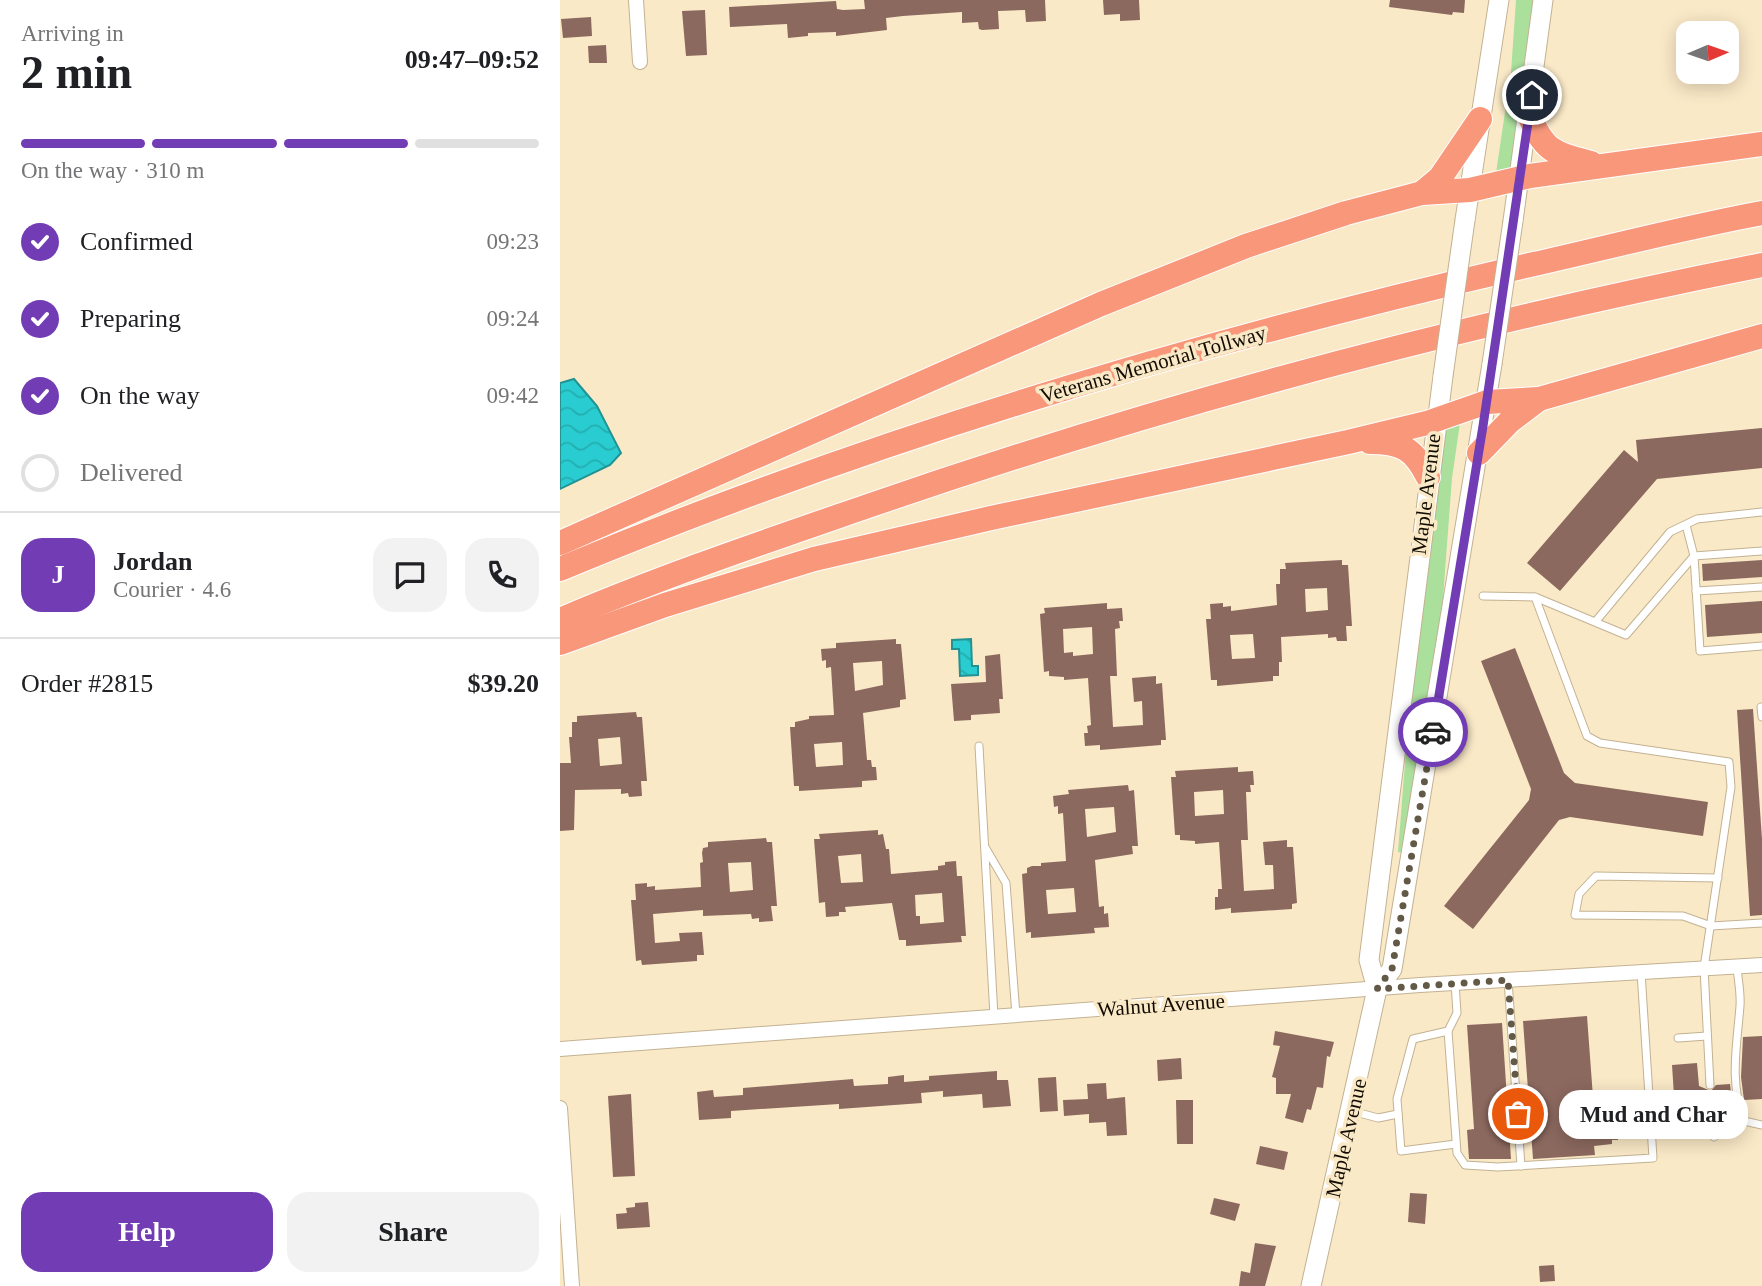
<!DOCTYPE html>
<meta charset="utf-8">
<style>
:root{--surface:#fff;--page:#f2f2f2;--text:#202124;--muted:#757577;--line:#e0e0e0;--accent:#723db4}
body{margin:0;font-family:Georgia,serif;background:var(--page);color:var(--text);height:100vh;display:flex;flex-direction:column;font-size:26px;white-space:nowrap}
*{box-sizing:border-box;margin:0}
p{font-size:23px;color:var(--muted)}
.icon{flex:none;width:38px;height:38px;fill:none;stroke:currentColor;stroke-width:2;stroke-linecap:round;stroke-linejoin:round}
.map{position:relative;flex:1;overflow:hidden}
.details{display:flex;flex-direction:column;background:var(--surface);width:560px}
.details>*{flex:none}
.needle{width:46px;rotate:88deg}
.buttons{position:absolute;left:1116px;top:21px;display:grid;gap:14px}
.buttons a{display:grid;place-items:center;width:63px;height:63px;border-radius:14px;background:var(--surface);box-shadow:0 4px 18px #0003;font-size:35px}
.pin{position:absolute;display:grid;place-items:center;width:60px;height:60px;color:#fff;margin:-30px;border:4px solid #fff;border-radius:50%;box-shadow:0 2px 7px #0007}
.courier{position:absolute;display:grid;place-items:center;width:70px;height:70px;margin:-35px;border:5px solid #723db4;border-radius:50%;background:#fff;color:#222;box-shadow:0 2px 9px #0007}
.bubble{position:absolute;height:49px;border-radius:21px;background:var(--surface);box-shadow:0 4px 18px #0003;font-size:23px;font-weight:700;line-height:49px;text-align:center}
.headline em{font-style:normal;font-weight:700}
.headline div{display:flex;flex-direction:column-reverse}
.headline{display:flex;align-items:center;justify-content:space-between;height:119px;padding:0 21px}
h1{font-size:46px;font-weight:700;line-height:52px}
.bar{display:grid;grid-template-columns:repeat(4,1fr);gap:10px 7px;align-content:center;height:84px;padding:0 21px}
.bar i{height:9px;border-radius:5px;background:var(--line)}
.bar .active{background:var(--accent)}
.bar p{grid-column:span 4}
.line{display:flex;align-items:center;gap:18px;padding:0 21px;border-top:2px solid var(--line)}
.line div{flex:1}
.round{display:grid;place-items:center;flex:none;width:74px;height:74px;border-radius:21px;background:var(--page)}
ol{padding:0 21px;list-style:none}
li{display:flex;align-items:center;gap:21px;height:77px}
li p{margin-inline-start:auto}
li .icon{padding:7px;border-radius:50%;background:var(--accent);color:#fff;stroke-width:4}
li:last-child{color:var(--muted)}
li i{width:38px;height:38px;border:4px solid var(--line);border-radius:50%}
.primary-button{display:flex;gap:14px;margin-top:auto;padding:14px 21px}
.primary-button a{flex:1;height:80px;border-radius:21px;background:var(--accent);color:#fff;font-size:28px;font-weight:700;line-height:80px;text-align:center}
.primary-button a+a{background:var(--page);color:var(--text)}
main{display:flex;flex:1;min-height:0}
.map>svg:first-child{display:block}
</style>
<main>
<section class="details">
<div class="headline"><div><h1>2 min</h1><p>Arriving in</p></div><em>09:47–09:52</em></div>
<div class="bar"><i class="active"></i><i class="active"></i><i class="active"></i><i></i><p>On the way · 310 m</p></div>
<ol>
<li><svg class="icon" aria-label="check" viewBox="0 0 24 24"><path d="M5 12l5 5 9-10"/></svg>Confirmed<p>09:23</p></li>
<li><svg class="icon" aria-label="check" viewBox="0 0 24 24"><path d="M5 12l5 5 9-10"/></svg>Preparing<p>09:24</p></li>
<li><svg class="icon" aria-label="check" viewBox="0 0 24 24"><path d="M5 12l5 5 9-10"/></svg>On the way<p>09:42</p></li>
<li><i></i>Delivered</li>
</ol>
<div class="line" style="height:126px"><b class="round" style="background:var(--accent);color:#fff">J</b><div><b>Jordan</b><p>Courier · 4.6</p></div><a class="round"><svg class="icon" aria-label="chat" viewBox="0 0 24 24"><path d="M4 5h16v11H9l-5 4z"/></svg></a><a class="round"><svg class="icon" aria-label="phone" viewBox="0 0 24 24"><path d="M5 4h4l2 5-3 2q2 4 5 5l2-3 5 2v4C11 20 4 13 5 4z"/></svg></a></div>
<div class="line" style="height:91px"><div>Order #2815</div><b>$39.20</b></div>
<div class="primary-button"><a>Help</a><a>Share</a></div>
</section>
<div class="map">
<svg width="1202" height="1286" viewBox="0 0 1202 1286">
<defs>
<pattern id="water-waves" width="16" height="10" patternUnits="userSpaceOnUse" patternTransform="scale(1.75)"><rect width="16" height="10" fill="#29ccd0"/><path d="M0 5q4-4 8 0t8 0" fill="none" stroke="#24aeb1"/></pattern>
</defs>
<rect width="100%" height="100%" fill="#fae9c7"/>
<!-- grass -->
<g fill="#aadf9c">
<polygon points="956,0 975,0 953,164 950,170 936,173 951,72"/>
<polygon points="900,423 892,478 881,625 844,853 838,852 850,699 884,424"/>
</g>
<!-- water -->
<g fill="url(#water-waves)" stroke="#229292" stroke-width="2">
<polygon points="14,379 37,406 61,453 50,465 0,489 0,383"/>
<polygon points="411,639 412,666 418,666 418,675 400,676 399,649 392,649 392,640"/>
</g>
<!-- building -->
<g fill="#8c695f" fill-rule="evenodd">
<polygon points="304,0 485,0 486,21 466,22 465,10 438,11 439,29 422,30 419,29 418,22 402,23 402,12 343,16 326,18 327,30 276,36 276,32 248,33 248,36 228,38 227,24 170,27 169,7 276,1 277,9 283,10 305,9"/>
<polygon points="543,0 579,0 580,20 560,21 560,14 544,15"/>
<polygon points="830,0 905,0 904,13 893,12 892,15 829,7"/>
<polygon points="145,10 147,55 126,56 122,11"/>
<polygon points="31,17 32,36 3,38 1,19"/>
<polygon points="46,45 47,63 29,63 28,46"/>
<polygon points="1202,428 1202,468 1097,479 1000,591 967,563 1064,450 1078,462 1076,440"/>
<path d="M782,560V565H788L792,626H786L787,641H777L776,637L768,638V634L721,637L722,662H719V676H713V681L657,686V680H651L646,619H651L650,604L663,603V607L671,606V611L717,605L716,584H720V569H726L725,563ZM767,588L768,610L746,612L745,589ZM693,634L695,658L672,659L670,635Z"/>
<polygon points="1202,560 1202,577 1143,581 1142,564"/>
<polygon points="1202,601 1202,633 1147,637 1145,605"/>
<path d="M547,603V609L562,608L563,621H559L560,628L555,629L557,676H550L553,727L583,725L582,701L574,702L572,678L596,676V684L602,683L606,740H601V745L540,750V745L525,746L524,733H528L527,726L531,725L528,678L504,680V677L489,676V671L484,672L480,614L485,613L484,608ZM532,627L533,654L513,656V652L504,653L503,629Z"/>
<path d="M336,639V644H341L346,699L340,700V707L303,713L307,760H311L312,767H316L317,780L302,781V787L239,791V786H234L230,727H235V722L249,719V716L274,715L271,667L266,668V660L262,661L261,649L276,648V643ZM322,661L323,685L295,691L293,663ZM282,742L283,765L256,767L254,744Z"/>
<polygon points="955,648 1004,773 1015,783 1148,802 1143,836 1010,817 999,820 913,929 884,906 969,800 971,789 921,661"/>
<polygon points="440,654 443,699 439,699 440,713 411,715 411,720 394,721 391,684 426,682 425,656"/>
<polygon points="1193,709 1202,839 1202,915 1190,916 1177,710"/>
<path d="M76,712L77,717H82L87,781H81L82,796L69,797L68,793L61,794V789L15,790L14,830L0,831V763H11L9,737H12V722H17V716ZM60,737L62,764L40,766L38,739Z"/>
<path d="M678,767V772L693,771L694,785H690L691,792H686L688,840H681L684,891L714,889L713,865H705L703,842L727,840V847H733L737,903L732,904V909L671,913V908L655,910V897H658V889H662L659,842L635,844V841L620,840V835H615L611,777H616L615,771ZM663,790L664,814L635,816L634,792Z"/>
<path d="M568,785L569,791L574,790L578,846H572L573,854L535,860L539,907L544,906V914L548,913L549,927L534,928L535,933L471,938V932L466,933L462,874L467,873V868L472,866H481V863L506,861L503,813L498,814V806L494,807L493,796L509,794L508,790ZM554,807L556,832L527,837L525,809ZM514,888L516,912L488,914L486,890Z"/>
<path d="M318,830V835L323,834L326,849H329L331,874L378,870V866L385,865V862L396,861L397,876H402L406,936H401L402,942L346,946V940H339L332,903L285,907L286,912H279V916L266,917L265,902L259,903L254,839H260L259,834ZM301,854L303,882L281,883L278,856ZM382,893L384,922L360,924V916H356L355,895Z"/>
<path d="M206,838L207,842H212L217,906H211L213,921L199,922V918L192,919L191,914L143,916V910L93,914L95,943L120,941L119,933L142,932L144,955H137V961L82,965L81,960L76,961L71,900H76L75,884L87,883V887L95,886V890L141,887L140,863L143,862L142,853L143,848L148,847V842ZM191,862L193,890L170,892L168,863Z"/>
<polygon points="1027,1016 1034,1111 1050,1110 1051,1124 1057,1124 1058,1140 1052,1140 1052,1144 1034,1146 1035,1155 973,1159 963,1021"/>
<polygon points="942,1023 951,1159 909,1159 907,1130 914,1129 907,1025"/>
<polygon points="715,1031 774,1042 770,1057 767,1056 763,1088 757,1087 751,1110 747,1109 743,1123 725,1118 731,1094 716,1094 716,1078 712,1077 720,1046 713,1045"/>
<polygon points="1202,1036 1202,1099 1184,1100 1181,1077 1183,1037"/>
<polygon points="621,1058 622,1079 598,1081 597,1060"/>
<polygon points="1137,1063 1139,1086 1151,1091 1156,1085 1170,1084 1172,1101 1167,1101 1167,1110 1158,1110 1152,1105 1141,1111 1142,1129 1120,1130 1119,1111 1115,1111 1112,1065"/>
<polygon points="437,1071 437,1080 448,1080 451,1106 423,1108 422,1094 383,1097 383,1091 361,1093 362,1103 279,1109 279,1104 171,1111 171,1118 139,1120 137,1092 153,1090 154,1097 183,1095 183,1088 293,1079 294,1086 328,1084 328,1077 344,1075 344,1082 369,1080 369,1076"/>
<polygon points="496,1077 498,1111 480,1112 478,1078"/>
<polygon points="546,1083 547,1099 565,1097 567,1135 547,1136 546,1122 529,1123 529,1114 504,1116 503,1100 528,1099 527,1084"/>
<polygon points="71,1094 75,1176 53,1177 48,1096"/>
<polygon points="616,1100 633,1100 633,1144 617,1144"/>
<polygon points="700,1146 728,1152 724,1170 696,1164"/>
<polygon points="850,1193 867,1194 865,1224 848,1222"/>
<polygon points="654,1198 680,1204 675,1221 650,1214"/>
<polygon points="88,1202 90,1227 57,1229 56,1214 67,1213 66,1208 75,1207 75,1203"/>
<polygon points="695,1243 716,1246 705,1286 679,1286 681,1271 690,1273"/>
<polygon points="994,1265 995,1281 980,1282 979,1266"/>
</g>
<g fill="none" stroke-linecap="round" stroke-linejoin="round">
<defs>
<g id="lane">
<polyline points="1126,525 1134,556 1140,651 1202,646"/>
<polyline points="1136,591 1202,587"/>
<polyline points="923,596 975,597 1066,635 1134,556 1202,551"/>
<polyline points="975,597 1027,736 1040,743 1169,762 1171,787 1144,968 1150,1085"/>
<polyline points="1036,621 1110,532 1137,519 1202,512"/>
<polyline points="1201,707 1202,717"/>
<polyline points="419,746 434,1016"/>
<polyline points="425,847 446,883 456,1015"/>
<polyline points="1158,878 1036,876 1019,894 1015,915 1123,916 1151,926 1202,923"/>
<path d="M1177,967C1178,980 1181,993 1180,1006C1177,1045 1169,1082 1184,1121L1202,1125"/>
<polyline points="948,980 961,1166"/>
<polyline points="895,983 897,1013 888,1031 897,1153 905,1165 938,1167 1093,1158 1081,972"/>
<polyline points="888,1031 853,1039 837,1099 841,1151 896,1144"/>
<polyline points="1118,1038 1147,1036"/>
<polyline points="792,1111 818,1118 838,1114"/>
<polyline points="1152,1111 1154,1137"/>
</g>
<g id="street">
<polyline points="76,0 80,62"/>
<polyline points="0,1049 860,985 1202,965"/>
<polyline points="0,1108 12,1286"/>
</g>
<g id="secondary">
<polyline points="905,220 939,0"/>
<polyline points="953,221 983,0"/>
<polyline points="817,989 832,969 932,364"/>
<polyline points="751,1286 817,989 809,960 883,376"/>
</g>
<g id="highway">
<path d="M969,115C985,152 993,153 1031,163"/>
<polyline points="862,193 880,178 920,119"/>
<path d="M810,442C842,442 854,449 868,477"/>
<polyline points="919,453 950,421 979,399"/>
<polyline points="0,543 541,304 686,246 786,213 862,193 910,190 970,176 1202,144"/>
<path d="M0,569C314,438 643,340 974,264C1050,247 1126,227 1202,213"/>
<path d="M0,620C100,577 204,542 308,506C600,405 899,325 1202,265"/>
<polyline points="0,643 105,605 254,559 431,518 788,442 867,423 927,402 979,399 1202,336"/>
</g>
</defs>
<!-- lane casing -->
<use href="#lane" stroke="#c3b292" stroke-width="9"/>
<!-- street casing -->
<use href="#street" stroke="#c3b292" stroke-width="16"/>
<!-- secondary casing -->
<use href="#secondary" stroke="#c3b292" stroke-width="21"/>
<!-- highway casing -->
<use href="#highway" stroke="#fff" stroke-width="26"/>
<!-- lane -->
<use href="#lane" stroke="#fff" stroke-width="7"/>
<!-- street -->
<use href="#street" stroke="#fff" stroke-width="14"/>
<!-- secondary -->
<use href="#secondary" stroke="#fff" stroke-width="19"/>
<!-- highway -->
<use href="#highway" stroke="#f9977b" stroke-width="24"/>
<defs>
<g id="secondary-bridge">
<polyline points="932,364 953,221"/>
<polyline points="883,376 905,220"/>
</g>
</defs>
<!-- secondary-bridge casing -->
<use href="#secondary-bridge" stroke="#c3b292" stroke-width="21" stroke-linecap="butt"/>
<!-- secondary-bridge -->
<use href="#secondary-bridge" stroke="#fff" stroke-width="19"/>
</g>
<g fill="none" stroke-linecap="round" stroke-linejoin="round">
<!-- done -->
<polyline stroke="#635947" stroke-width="7" stroke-dasharray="0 12.6" points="873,732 832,969 817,989 948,980 958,1114"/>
<!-- route -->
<polyline stroke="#723db4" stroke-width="9" points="873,732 923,426 972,95"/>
</g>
<g text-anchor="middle" stroke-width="7" stroke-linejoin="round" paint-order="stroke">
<!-- street labels -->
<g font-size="21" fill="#110b02" stroke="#fae9c7">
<text transform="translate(593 364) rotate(-16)" y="7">Veterans Memorial Tollway</text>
<text transform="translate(866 494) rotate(-83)" y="7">Maple Avenue</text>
<text transform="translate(601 1005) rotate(-4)" y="7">Walnut Avenue</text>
<text transform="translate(786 1138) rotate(-77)" y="7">Maple Avenue</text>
</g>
</g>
</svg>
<div class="buttons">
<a><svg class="needle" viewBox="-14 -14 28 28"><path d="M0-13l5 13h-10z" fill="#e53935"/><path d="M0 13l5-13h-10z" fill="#757577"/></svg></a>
</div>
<div class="pin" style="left:958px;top:1114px;background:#ea580c"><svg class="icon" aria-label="bag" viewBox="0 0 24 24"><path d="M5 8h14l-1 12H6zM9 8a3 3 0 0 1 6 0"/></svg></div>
<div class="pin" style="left:972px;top:95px;background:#1f2937"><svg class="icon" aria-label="home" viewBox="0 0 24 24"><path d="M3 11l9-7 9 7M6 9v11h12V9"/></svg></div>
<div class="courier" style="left:873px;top:732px"><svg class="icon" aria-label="car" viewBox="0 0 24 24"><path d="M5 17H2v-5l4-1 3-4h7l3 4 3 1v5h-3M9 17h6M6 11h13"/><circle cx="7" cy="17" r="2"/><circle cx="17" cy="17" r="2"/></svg></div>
<div class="bubble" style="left:999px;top:1090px;width:189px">Mud and Char</div>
</div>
</main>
